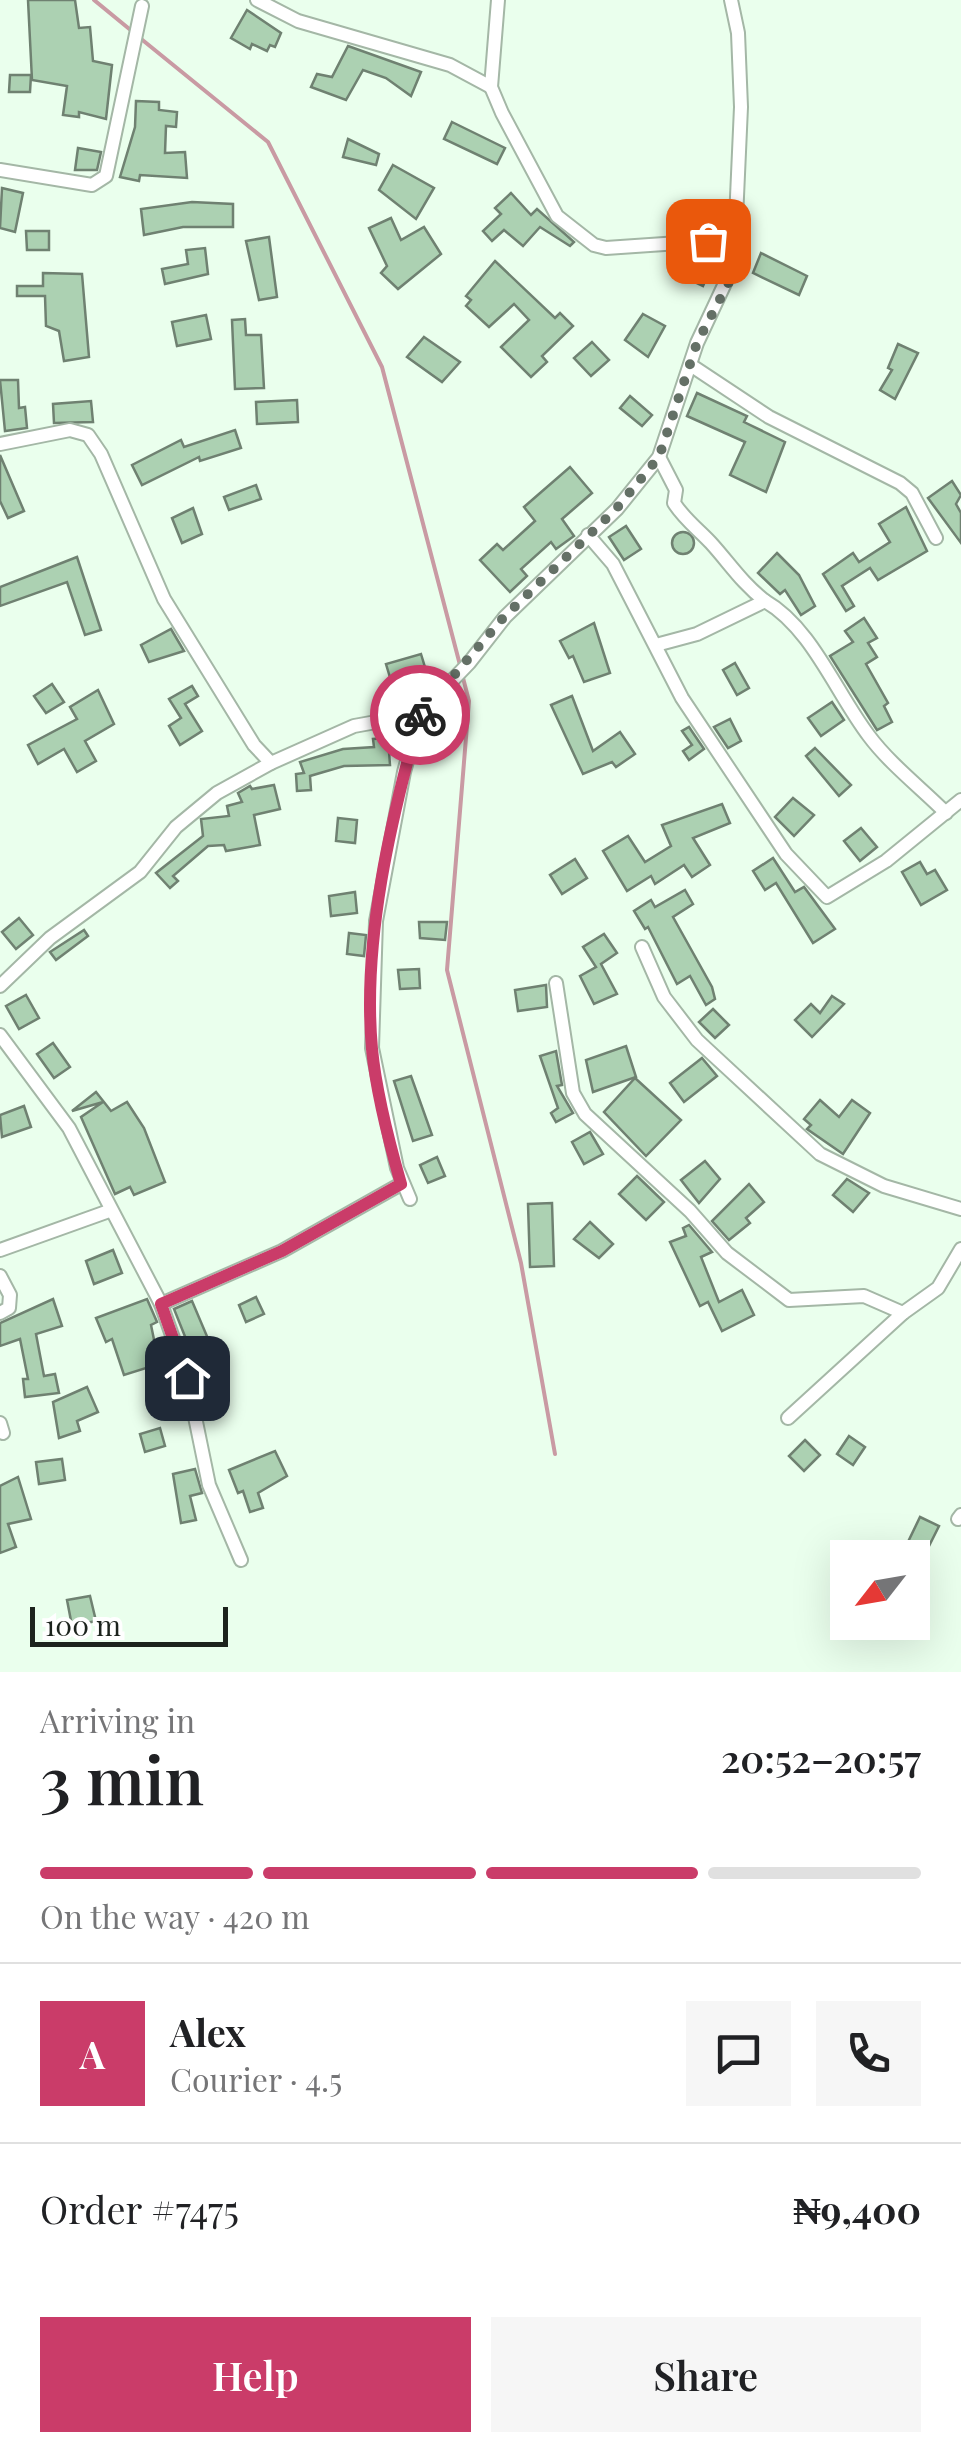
<!DOCTYPE html>
<meta charset="utf-8">
<style>
:root{--surface:#fff;--page:#f6f6f6;--text:#202124;--muted:#757577;--line:#e0e0e0;--accent:#ca3c69}
body{margin:0;font-family:"Playfair Display",serif;background:var(--page);color:var(--text);height:100vh;display:flex;flex-direction:column;font-size:38px;white-space:nowrap}
*{box-sizing:border-box;margin:0}
p{font-size:32px;color:var(--muted)}
.icon{flex:none;width:55px;height:55px;fill:none;stroke:currentColor;stroke-width:2;stroke-linecap:round;stroke-linejoin:round}
.map{position:relative;height:1672px;overflow:hidden}
.panel{display:flex;flex-direction:column;background:var(--surface);flex:1}
.panel>*{flex:none}
.needle{width:65px;rotate:239deg}
.buttons{position:absolute;left:830px;top:1540px;display:grid;gap:20px}
.buttons a{display:grid;place-items:center;width:100px;height:100px;border-radius:0px;background:var(--surface);box-shadow:0 10px 40px #0002;font-size:50px}
.scale{position:absolute;left:30px;bottom:25px;width:198px;box-sizing:border-box;padding-left:10px;border:5px solid #1c231d;border-top:0;font-size:28px;line-height:35px;white-space:nowrap;color:#1c231d;-webkit-text-stroke:8px #fff;paint-order:stroke}
.pin{position:absolute;display:grid;place-items:center;width:85px;height:85px;color:#fff;margin:-42px;border-radius:20px;box-shadow:0 5px 15px #0006}
.courier{position:absolute;display:grid;place-items:center;width:100px;height:100px;margin:-50px;border:8px solid #ca3c69;border-radius:50%;background:#fff;color:#222;box-shadow:0 2px 12px #0007}
.headline em{font-style:normal;font-weight:600}
.headline div{display:flex;flex-direction:column-reverse}
.headline{display:flex;align-items:center;justify-content:space-between;height:170px;padding:0 40px}
h1{font-size:65px;font-weight:600;line-height:75px}
.bar{display:grid;grid-template-columns:repeat(4,1fr);gap:15px 10px;align-content:center;height:120px;padding:0 40px}
.bar i{height:12px;border-radius:8px;background:var(--line)}
.bar .active{background:var(--accent)}
.bar p{grid-column:span 4}
.line{display:flex;align-items:center;gap:25px;padding:0 40px;border-top:2px solid var(--line)}
.line div{flex:1}
.round{display:grid;place-items:center;flex:none;width:105px;height:105px;border-radius:0px;background:var(--page)}
.cta{display:flex;gap:20px;margin-top:auto;padding:20px 40px}
.cta a{flex:1;height:115px;border-radius:0px;background:var(--accent);color:#fff;font-size:40px;font-weight:600;line-height:115px;text-align:center}
.cta a+a{background:var(--page);color:var(--text)}
.map>svg:first-child{display:block}
</style>
<div class="map">
<svg width="961" height="1672" viewBox="0 0 961 1672">
<rect width="100%" height="100%" fill="#eaffed"/>
<g fill="none" stroke-linecap="round" stroke-linejoin="round">
<!-- stream -->
<g stroke="#c99aa3" stroke-width="4">
<polyline points="94,0 133,32"/>
<polyline points="140,38 268,142 382,367 460,665"/>
<polyline points="462,674 469,701 447,970 521,1263 555,1454"/>
</g>
</g>
<!-- building -->
<g fill="#acd1b2" stroke="#6f8171" stroke-width="2.5">
<polygon points="28,0 75,0 79,28 90,27 93,61 112,65 106,119 79,112 79,117 63,115 67,86 32,80"/>
<polygon points="247,10 281,33 275,47 270,45 267,51 252,44 250,49 231,38"/>
<polygon points="348,46 421,72 411,96 386,78 363,70 346,100 311,87 317,74 332,77"/>
<polygon points="10,75 31,75 30,92 9,92"/>
<polygon points="136,101 159,102 159,110 177,112 176,127 166,126 165,153 185,152 187,178 140,175 139,181 120,177 135,127"/>
<polygon points="452,122 505,148 497,164 444,139"/>
<polygon points="348,139 379,154 376,165 343,157"/>
<polygon points="78,148 101,152 97,170 75,170"/>
<polygon points="393,165 434,188 416,219 379,190"/>
<polygon points="2,188 23,193 15,232 0,228"/>
<polygon points="511,193 531,215 537,209 574,242 570,246 540,227 523,246 504,230 492,241 483,231 501,214 495,208"/>
<polygon points="192,202 233,204 233,227 183,227 144,235 141,209"/>
<polygon points="391,218 401,240 424,227 441,254 398,289 381,273 387,266 369,228"/>
<polygon points="26,231 49,231 49,250 27,250"/>
<polygon points="269,237 277,297 259,300 246,241"/>
<polygon points="205,248 208,274 165,284 162,269 188,264 186,250"/>
<polygon points="761,253 807,276 799,295 753,273"/>
<polygon points="495,261 555,318 560,313 573,326 542,356 547,362 531,377 501,347 529,320 514,304 489,327 466,306 471,300 466,296"/>
<polygon points="690,264 709,272 703,286 684,277"/>
<polygon points="43,273 82,274 89,357 64,361 59,331 46,326 45,296 17,296 17,286 43,286"/>
<polygon points="643,314 665,326 648,357 625,340"/>
<polygon points="206,315 211,339 177,346 172,322"/>
<polygon points="245,319 246,335 261,335 264,388 235,389 232,320"/>
<polygon points="424,337 460,362 442,382 407,357"/>
<polygon points="592,342 609,360 591,376 574,358"/>
<polygon points="898,344 918,353 895,399 880,390 892,370 888,368"/>
<polygon points="0,380 18,380 19,408 25,407 27,428 5,431"/>
<polygon points="697,393 747,416 744,422 785,442 766,492 730,475 745,442 687,416"/>
<polygon points="630,396 652,415 642,426 620,408"/>
<polygon points="297,400 298,422 257,424 256,402"/>
<polygon points="91,401 93,422 54,423 53,404"/>
<polygon points="235,430 241,448 200,461 199,457 142,485 132,465 181,440 184,447"/>
<polygon points="0,455 24,511 8,518 0,501"/>
<polygon points="570,467 592,493 562,519 574,536 556,549 551,542 521,569 527,576 510,592 480,560 497,544 503,550 535,521 524,507"/>
<polygon points="952,481 961,495 956,504 961,513 961,543 928,498"/>
<polygon points="256,485 261,499 229,510 224,497"/>
<polygon points="906,507 927,551 878,580 870,568 842,586 854,606 846,611 823,574 853,553 859,562 890,542 879,524"/>
<polygon points="193,508 202,534 182,543 172,518"/>
<polygon points="626,526 641,549 624,560 609,537"/>
<circle cx="683" cy="543" r="11"/>
<polygon points="777,553 799,575 815,606 801,615 785,590 780,594 758,573"/>
<polygon points="77,557 101,630 85,635 67,582 0,606 0,587"/>
<polygon points="864,618 877,638 868,643 877,657 866,664 888,703 884,706 892,722 877,730 830,656 853,642 845,631"/>
<polygon points="594,623 610,673 584,682 573,656 569,658 560,641"/>
<polygon points="171,629 184,651 149,662 141,645"/>
<polygon points="421,654 427,674 392,684 386,664"/>
<polygon points="735,663 749,688 737,695 723,670"/>
<polygon points="52,684 64,702 46,713 34,696"/>
<polygon points="192,686 198,696 185,704 202,731 180,745 169,726 181,718 169,699"/>
<polygon points="98,690 114,724 85,741 96,761 77,772 64,749 38,764 28,745 77,719 70,707"/>
<polygon points="572,696 593,751 620,732 635,754 616,767 612,762 583,774 551,705"/>
<polygon points="832,702 844,720 821,736 808,718"/>
<polygon points="730,719 741,741 728,748 714,727"/>
<polygon points="689,727 704,749 689,760 683,751 692,745 682,731"/>
<polygon points="388,738 390,765 344,766 310,776 311,790 297,791 296,774 304,773 300,762 343,749 374,747 373,739"/>
<polygon points="815,748 851,785 839,796 806,756"/>
<polygon points="274,785 280,809 254,815 260,845 226,851 224,845 208,846 173,876 178,881 170,888 156,873 203,836 201,819 229,816 227,806 242,802 238,793 250,786 252,789"/>
<polygon points="793,798 814,815 794,836 775,817"/>
<polygon points="722,804 730,823 693,838 710,865 692,877 684,865 655,884 651,876 627,891 603,851 628,836 645,862 671,846 662,825"/>
<polygon points="338,818 357,820 355,843 336,841"/>
<polygon points="861,828 877,847 860,861 844,841"/>
<polygon points="773,858 795,892 804,887 835,929 813,943 776,883 765,890 753,871"/>
<polygon points="575,859 587,878 562,894 550,875"/>
<polygon points="920,862 927,874 935,870 947,890 921,905 902,872"/>
<polygon points="685,890 693,904 673,917 712,987 715,999 706,1005 690,976 677,984 648,927 645,929 634,911 651,900 655,907"/>
<polygon points="355,892 357,913 331,916 329,896"/>
<polygon points="19,918 33,935 16,949 2,932"/>
<polygon points="419,922 447,922 445,940 420,938"/>
<polygon points="84,930 88,936 56,960 50,952"/>
<polygon points="349,933 366,935 364,956 347,954"/>
<polygon points="604,934 617,953 601,964 617,994 594,1004 580,976 596,967 583,947"/>
<polygon points="419,969 420,988 400,989 398,970"/>
<polygon points="546,985 547,1007 518,1011 515,990"/>
<polygon points="26,995 39,1018 19,1029 6,1006"/>
<polygon points="832,996 844,1004 812,1037 795,1020 811,1004 820,1013"/>
<polygon points="713,1009 729,1025 715,1038 699,1022"/>
<polygon points="53,1043 70,1067 54,1078 37,1054"/>
<polygon points="626,1046 636,1077 593,1092 586,1060"/>
<polygon points="556,1051 562,1085 557,1086 573,1113 556,1122 551,1113 558,1108 540,1056"/>
<polygon points="702,1058 717,1076 684,1102 670,1083"/>
<polygon points="411,1076 432,1135 413,1141 394,1081"/>
<polygon points="635,1078 681,1120 646,1156 604,1112"/>
<polygon points="96,1092 111,1111 127,1102 144,1128 165,1182 134,1195 130,1187 115,1194 81,1117 103,1102 72,1111"/>
<polygon points="820,1100 839,1117 852,1100 870,1113 843,1154 807,1129 811,1125 804,1119"/>
<polygon points="24,1106 31,1127 2,1137 0,1115"/>
<polygon points="590,1132 603,1154 584,1164 572,1142"/>
<polygon points="437,1157 445,1176 428,1183 420,1165"/>
<polygon points="705,1161 720,1179 699,1203 681,1180"/>
<polygon points="637,1176 664,1202 646,1220 619,1194"/>
<polygon points="847,1179 869,1193 853,1212 833,1195"/>
<polygon points="749,1184 764,1202 746,1218 750,1223 729,1240 712,1221"/>
<polygon points="552,1203 554,1266 530,1267 528,1204"/>
<polygon points="590,1222 613,1244 599,1258 574,1239"/>
<polygon points="689,1225 712,1252 701,1257 719,1302 742,1290 754,1315 722,1331 708,1302 700,1306 670,1242 686,1236 683,1228"/>
<polygon points="113,1250 122,1273 94,1284 86,1261"/>
<polygon points="256,1297 264,1314 246,1322 239,1305"/>
<polygon points="53,1299 62,1326 36,1334 44,1376 55,1374 59,1393 25,1397 23,1379 28,1379 20,1339 0,1346 0,1323"/>
<polygon points="147,1299 157,1322 151,1325 159,1364 124,1375 112,1339 106,1342 96,1318"/>
<polygon points="192,1301 209,1341 190,1349 174,1309"/>
<polygon points="87,1387 98,1412 77,1421 80,1431 59,1438 53,1402"/>
<polygon points="160,1428 165,1446 145,1452 140,1434"/>
<polygon points="849,1436 865,1447 853,1465 837,1454"/>
<polygon points="805,1440 820,1455 804,1471 789,1456"/>
<polygon points="275,1451 287,1476 258,1493 263,1508 250,1512 243,1491 238,1493 229,1470"/>
<polygon points="62,1459 65,1480 39,1484 36,1462"/>
<polygon points="195,1469 202,1493 190,1496 196,1520 181,1523 173,1474"/>
<polygon points="18,1477 31,1519 8,1524 16,1547 0,1553 0,1486"/>
<polygon points="920,1517 939,1526 925,1554 907,1544"/>
<polygon points="90,1596 96,1621 72,1626 67,1600"/>
</g>
<g fill="none" stroke-linecap="round" stroke-linejoin="round">
<defs>
<g id="street">
<polyline points="257,0 298,21 450,65 491,87"/>
<polyline points="498,0 491,87 502,113 557,216 594,245 606,248 708,241 732,246"/>
<polyline points="0,170 92,185 106,176 142,6"/>
<polyline points="692,366 769,417 900,483 912,493 936,538"/>
<polyline points="0,444 70,430 88,435 101,454 164,599 254,745 271,763"/>
<path d="M659,457L676,490L674,503C685,520 698,529 711,543C730,564 742,583 765,601"/>
<polyline points="588,535 613,564 682,698 786,854 827,897 886,861 961,800"/>
<path d="M656,645L697,634L765,601C812,628 836,693 869,736C890,764 921,788 946,813"/>
<polyline points="642,947 664,997 697,1040 820,1154 884,1186 961,1209"/>
<polyline points="556,983 573,1093 585,1114 690,1211 727,1253 789,1300 864,1296 903,1313"/>
<polyline points="0,986 50,938 140,872 176,827 217,793 271,763 354,726 420,714"/>
<polyline points="0,1035 69,1128 161,1304 187,1378 209,1485 241,1560"/>
<polyline points="410,1199 397,1168 372,1048 376,921 404,772 420,714 469,663 505,617 617,509 659,457 697,343 734,264 741,107 738,33 731,0"/>
<polyline points="0,1250 109,1211"/>
<polyline points="0,1276 10,1295 9,1308 0,1313"/>
<polyline points="161,1304 282,1251 401,1184"/>
<polyline points="788,1418 903,1313 938,1288 961,1249"/>
<polyline points="0,1423 3,1433"/>
<polyline points="958,1519 961,1515"/>
</g>
</defs>
<!-- street casing -->
<use href="#street" stroke="#a4b7a6" stroke-width="16"/>
<!-- street -->
<use href="#street" stroke="#fff" stroke-width="12"/>
</g>
<g fill="none" stroke-linecap="round" stroke-linejoin="round">
<!-- done -->
<polyline stroke="#647066" stroke-width="10" stroke-dasharray="0 18" points="420,715 504,617 616,509 659,457 697,343 731,278 732,246 708,241"/>
<!-- route -->
<path stroke="#ca3c69" stroke-width="12" d="M187,1378L161,1304L282,1251L401,1184C389,1142 376,1092 372,1049C362,941 391,818 420,715"/>
</g>
</svg>
<div class="buttons">
<a><svg class="needle" viewBox="-14 -14 28 28"><path d="M0-13l5 13h-10z" fill="#e53935"/><path d="M0 13l5-13h-10z" fill="#757577"/></svg></a>
</div>
<div class="scale">100 m</div>
<div class="pin" style="left:708px;top:241px;background:#ea580c"><svg class="icon" aria-label="bag" viewBox="0 0 24 24"><path d="M5 8h14l-1 12H6zM9 8a3 3 0 0 1 6 0"/></svg></div>
<div class="pin" style="left:187px;top:1378px;background:#1f2937"><svg class="icon" aria-label="home" viewBox="0 0 24 24"><path d="M3 11l9-7 9 7M6 9v11h12V9"/></svg></div>
<div class="courier" style="left:420px;top:715px"><svg class="icon" aria-label="bike" viewBox="0 0 24 24"><circle cx="6" cy="16" r="4"/><circle cx="18" cy="16" r="4"/><path d="M6 16l4-8h5l3 8M10 8l3 8H6M13 5h3"/></svg></div>
</div>
<section class="panel">
<div class="headline"><div><h1>3 min</h1><p>Arriving in</p></div><em>20:52–20:57</em></div>
<div class="bar"><i class="active"></i><i class="active"></i><i class="active"></i><i></i><p>On the way · 420 m</p></div>
<div class="line" style="height:180px"><b class="round" style="background:var(--accent);color:#fff">A</b><div><b>Alex</b><p>Courier · 4.5</p></div><a class="round"><svg class="icon" aria-label="chat" viewBox="0 0 24 24"><path d="M4 5h16v11H9l-5 4z"/></svg></a><a class="round"><svg class="icon" aria-label="phone" viewBox="0 0 24 24"><path d="M5 4h4l2 5-3 2q2 4 5 5l2-3 5 2v4C11 20 4 13 5 4z"/></svg></a></div>
<div class="line" style="height:130px"><div>Order #7475</div><b>₦9,400</b></div>
<div class="cta"><a>Help</a><a>Share</a></div>
</section>
